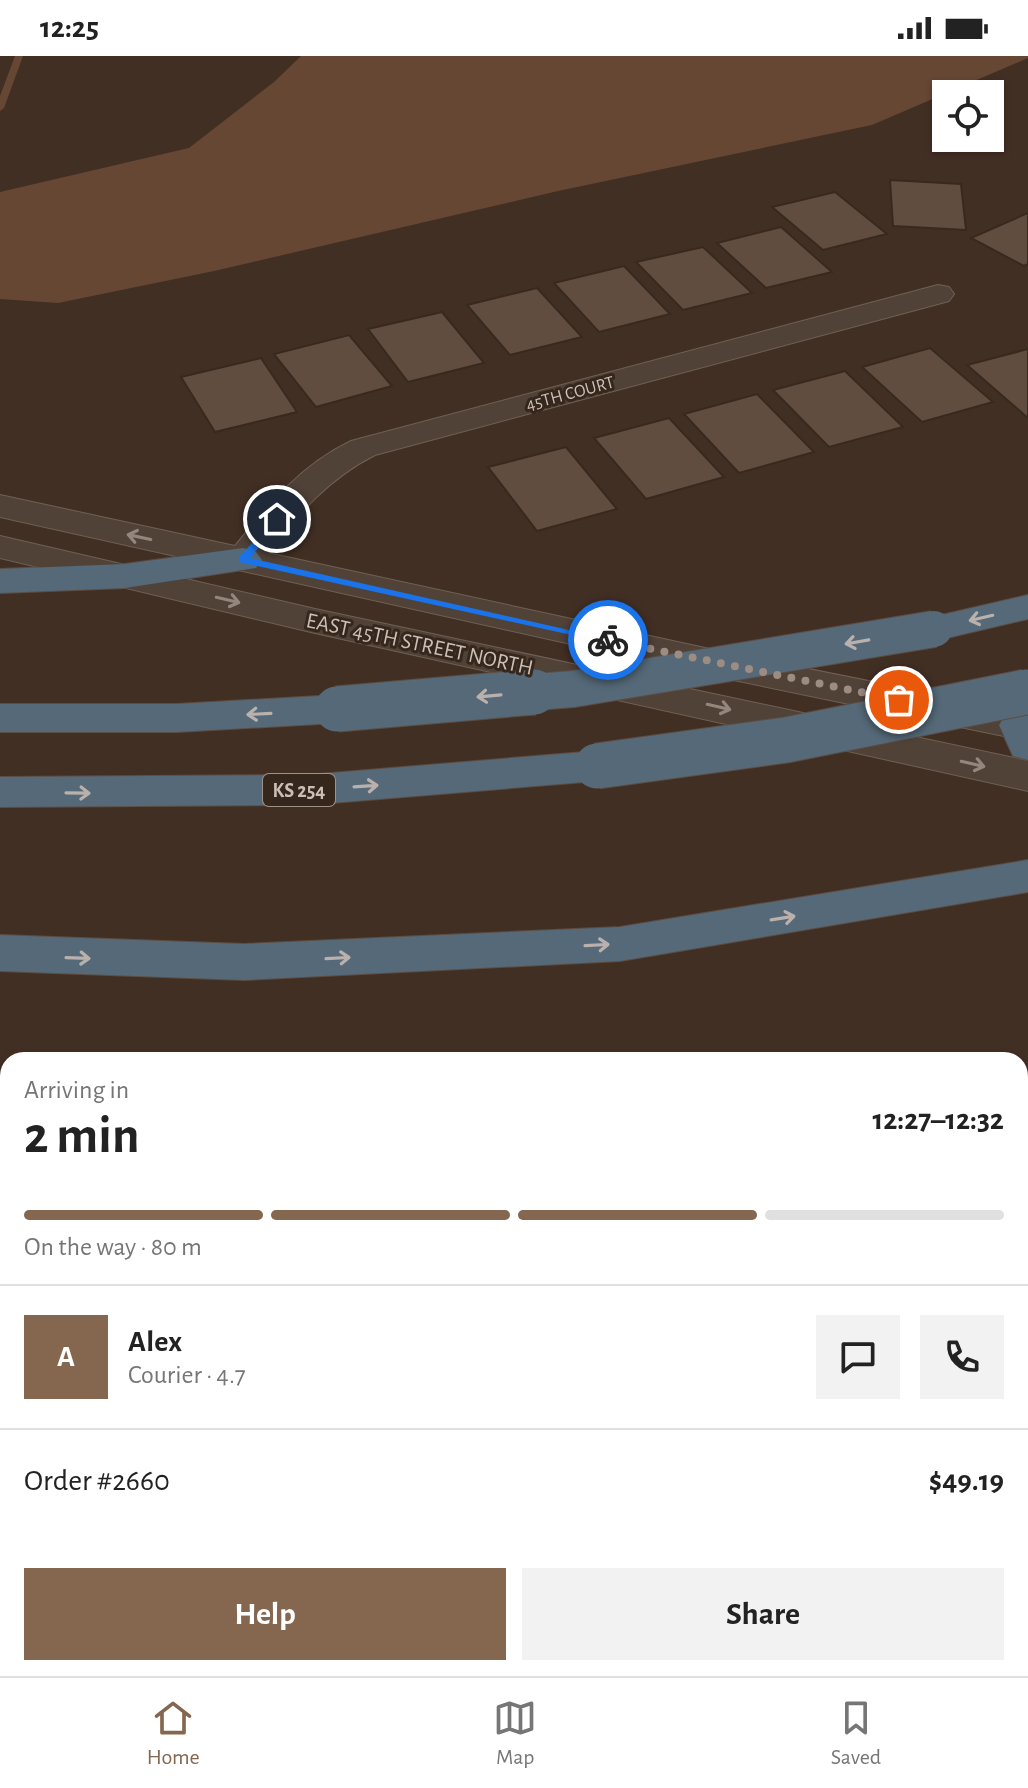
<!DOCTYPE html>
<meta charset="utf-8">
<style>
:root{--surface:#fff;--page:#f2f2f2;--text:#222;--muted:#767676;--line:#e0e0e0;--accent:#85664f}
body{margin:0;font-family:"Alegreya Sans",sans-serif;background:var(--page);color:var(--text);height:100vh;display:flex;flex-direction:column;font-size:30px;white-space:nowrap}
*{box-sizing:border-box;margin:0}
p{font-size:26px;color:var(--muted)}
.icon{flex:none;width:44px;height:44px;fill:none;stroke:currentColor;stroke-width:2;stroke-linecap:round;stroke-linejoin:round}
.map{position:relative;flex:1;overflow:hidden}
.drawer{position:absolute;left:0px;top:996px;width:1028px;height:624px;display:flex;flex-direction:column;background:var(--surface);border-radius:24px 24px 0 0;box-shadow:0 2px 6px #0004}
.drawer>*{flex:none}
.buttons{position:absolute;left:932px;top:24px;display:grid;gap:16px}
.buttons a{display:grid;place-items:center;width:72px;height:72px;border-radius:0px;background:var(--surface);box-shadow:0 2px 6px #0004;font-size:40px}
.pin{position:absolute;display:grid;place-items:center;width:68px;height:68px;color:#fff;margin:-34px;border:4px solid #fff;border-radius:50%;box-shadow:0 2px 8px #0007}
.courier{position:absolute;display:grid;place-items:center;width:80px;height:80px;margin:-40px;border:6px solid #1a73e8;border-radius:50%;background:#fff;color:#222;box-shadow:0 2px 10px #0007}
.overview em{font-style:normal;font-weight:600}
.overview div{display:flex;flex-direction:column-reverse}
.overview{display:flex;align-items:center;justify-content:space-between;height:136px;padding:0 24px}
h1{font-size:52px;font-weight:600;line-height:60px}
.bar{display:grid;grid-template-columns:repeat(4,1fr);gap:12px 8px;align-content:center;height:96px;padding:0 24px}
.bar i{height:10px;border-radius:6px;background:var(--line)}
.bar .on{background:var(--accent)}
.bar p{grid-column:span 4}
.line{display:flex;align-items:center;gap:20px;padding:0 24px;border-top:2px solid var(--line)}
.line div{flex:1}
.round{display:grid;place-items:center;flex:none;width:84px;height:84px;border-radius:0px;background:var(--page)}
.cta{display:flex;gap:16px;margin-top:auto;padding:16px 24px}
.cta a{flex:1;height:92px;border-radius:0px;background:var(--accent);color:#fff;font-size:32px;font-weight:600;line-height:92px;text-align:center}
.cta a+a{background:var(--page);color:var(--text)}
.status{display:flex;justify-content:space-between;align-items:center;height:56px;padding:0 40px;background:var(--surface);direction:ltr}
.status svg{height:22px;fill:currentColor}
.dock{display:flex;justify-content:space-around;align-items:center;height:112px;border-top:2px solid var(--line);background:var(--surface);font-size:22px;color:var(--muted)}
.dock a{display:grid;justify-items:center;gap:4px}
.dock .on{color:var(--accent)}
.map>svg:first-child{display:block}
</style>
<div class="status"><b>12:25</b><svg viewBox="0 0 49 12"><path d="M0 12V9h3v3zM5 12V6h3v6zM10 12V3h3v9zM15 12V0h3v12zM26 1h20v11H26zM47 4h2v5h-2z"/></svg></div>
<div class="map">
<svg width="1028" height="1620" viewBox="0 0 1028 1620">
<rect width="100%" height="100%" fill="#422f24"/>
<!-- water -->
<polygon fill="#664733" points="301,0 1028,0 1028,2 872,69 558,135 214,215 58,247 0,243 0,136 189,92 274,26"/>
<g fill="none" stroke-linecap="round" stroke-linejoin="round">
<!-- stream -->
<polygon fill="#664733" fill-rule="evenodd" points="15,0 23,0 4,52 0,55 0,40"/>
</g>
<!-- building -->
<g fill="#614d3f" stroke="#38291f" stroke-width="2">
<polygon points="890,124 961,128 966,174 893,170"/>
<polygon points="835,136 887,178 823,194 772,151"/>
<polygon points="1028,157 1028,208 1024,210 971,182"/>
<polygon points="781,171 832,216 766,232 717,187"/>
<polygon points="703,191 752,237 683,254 636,206"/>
<polygon points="624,210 670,258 599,276 554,227"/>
<polygon points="537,232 582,281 510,299 467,249"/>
<polygon points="442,256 484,307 408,326 368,273"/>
<polygon points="349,279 392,330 316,351 274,298"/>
<polygon points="930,292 993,346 922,366 862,311"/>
<polygon points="1028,293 1028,362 967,309"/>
<polygon points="261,302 297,356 215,376 181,321"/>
<polygon points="845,315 903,371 829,391 773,334"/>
<polygon points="757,338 814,396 739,417 684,358"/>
<polygon points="669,362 724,421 646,443 594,382"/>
<polygon points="566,391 617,453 537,475 488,411"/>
</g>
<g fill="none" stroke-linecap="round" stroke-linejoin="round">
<defs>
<g id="minor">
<path d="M938,229L949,231L954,238L949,245L375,399C329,422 299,457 268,497L719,595L1028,657V685L719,621L0,461V439L235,490C269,448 301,409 351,385Z"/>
<polygon points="0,480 315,553 1028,705 1028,735 315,577 0,502"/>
</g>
<g id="highway">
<polygon points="243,492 256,496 262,504 256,512 125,532 0,537 0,513 125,508"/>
<polygon points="1028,539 1028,563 934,585 920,582 915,573 920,564"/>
<polygon points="337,639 351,643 357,653 351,663 337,667 177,676 0,676 0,648 177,648"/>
<polygon points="1019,655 1028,658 1028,704 1013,700 999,669 1005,659"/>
<polygon points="597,695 612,700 618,710 612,720 597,725 307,749 0,751 0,721 307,719"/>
<polygon points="1028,804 1028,836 620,905 244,924 0,915 0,879 244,888 620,871"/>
</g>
</defs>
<!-- minor casing -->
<use href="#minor" stroke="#6f6056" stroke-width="2"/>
<!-- highway casing -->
<use href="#highway" stroke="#5c4d43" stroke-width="2"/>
<!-- minor -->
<use href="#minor" fill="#514238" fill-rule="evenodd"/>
<!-- highway -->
<use href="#highway" fill="#556978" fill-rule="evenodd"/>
<defs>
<g id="highway-bridge-far1">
<polyline points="510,638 573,633 934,573"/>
<polyline points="1016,638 1028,636"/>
</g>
<g id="highway-bridge">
<polyline points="337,653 534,636"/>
<polyline points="597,710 786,684 1026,636"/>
</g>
</defs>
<!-- highway-bridge-far1 casing -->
<use href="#highway-bridge-far1" stroke="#5c4d43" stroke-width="38" stroke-linecap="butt"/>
<!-- highway-bridge casing -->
<use href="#highway-bridge" stroke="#5c4d43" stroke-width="47" stroke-linecap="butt"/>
<!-- highway-bridge-far1 -->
<use href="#highway-bridge-far1" stroke="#556978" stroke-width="36"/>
<!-- highway-bridge -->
<use href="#highway-bridge" stroke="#556978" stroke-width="45"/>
</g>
<!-- one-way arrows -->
<defs><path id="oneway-shaft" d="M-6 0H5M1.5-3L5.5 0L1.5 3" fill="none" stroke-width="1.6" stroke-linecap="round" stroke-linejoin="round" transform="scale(2)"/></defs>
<g stroke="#95867d">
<use href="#oneway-shaft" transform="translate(139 481) rotate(-168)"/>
<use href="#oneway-shaft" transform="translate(228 544) rotate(13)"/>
<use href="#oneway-shaft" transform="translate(719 651) rotate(13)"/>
<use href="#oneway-shaft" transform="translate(973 708) rotate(13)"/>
</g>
<g stroke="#bab1ac">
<use href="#oneway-shaft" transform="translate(981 562) rotate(167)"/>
<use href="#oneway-shaft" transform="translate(857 586) rotate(170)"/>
<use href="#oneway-shaft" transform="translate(489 640) rotate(175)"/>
<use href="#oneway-shaft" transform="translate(259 658) rotate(177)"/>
<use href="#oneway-shaft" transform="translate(366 730) rotate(-4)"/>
<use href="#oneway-shaft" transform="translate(78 737) rotate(1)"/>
<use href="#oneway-shaft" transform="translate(783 862) rotate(-9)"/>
<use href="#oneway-shaft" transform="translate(597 889) rotate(-3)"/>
<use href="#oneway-shaft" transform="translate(78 902) rotate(2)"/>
<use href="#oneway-shaft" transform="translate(338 902) rotate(-3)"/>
</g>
<!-- route -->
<polygon fill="#1a73e8" points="277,460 282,463 250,502 613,584 608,587 239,506 239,501"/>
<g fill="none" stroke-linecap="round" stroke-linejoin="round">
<!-- done -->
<polyline stroke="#9c8c82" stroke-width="8" stroke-dasharray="0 14.4" points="608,584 899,644"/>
</g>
<g text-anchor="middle" stroke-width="6" stroke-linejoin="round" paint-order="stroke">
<!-- far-street labels -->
<g font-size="18" fill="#ccbeb5" stroke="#36271d">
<text transform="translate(570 337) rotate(-15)" y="6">45TH COURT</text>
</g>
<!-- shield labels -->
<rect fill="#36271d" stroke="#9f9187" stroke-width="2" x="263" y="718" width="72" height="32" rx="6"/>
<g font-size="20" font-weight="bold" fill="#ccbeb5">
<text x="299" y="741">KS 254</text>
</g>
<!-- street labels -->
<g font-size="22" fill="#ccbeb5" stroke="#36271d">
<text transform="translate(420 587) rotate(12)" y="8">EAST 45TH STREET NORTH</text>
</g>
</g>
</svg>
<div class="buttons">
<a><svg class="icon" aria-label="locate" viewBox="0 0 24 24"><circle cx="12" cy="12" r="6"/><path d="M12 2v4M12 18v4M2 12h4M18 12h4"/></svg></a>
</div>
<div class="pin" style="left:899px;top:644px;background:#ea580c"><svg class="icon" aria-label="bag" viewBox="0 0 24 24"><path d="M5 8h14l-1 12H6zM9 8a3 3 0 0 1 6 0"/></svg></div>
<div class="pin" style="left:277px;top:463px;background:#1f2937"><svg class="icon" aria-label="home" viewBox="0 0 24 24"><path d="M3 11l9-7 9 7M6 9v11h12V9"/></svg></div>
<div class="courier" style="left:608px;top:584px"><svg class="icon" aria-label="bike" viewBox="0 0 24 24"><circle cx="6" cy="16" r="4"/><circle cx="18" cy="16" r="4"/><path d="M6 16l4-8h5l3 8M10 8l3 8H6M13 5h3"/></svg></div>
<section class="drawer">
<div class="overview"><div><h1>2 min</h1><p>Arriving in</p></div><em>12:27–12:32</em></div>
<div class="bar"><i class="on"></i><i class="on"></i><i class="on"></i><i></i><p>On the way · 80 m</p></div>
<div class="line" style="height:144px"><b class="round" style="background:var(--accent);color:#fff">A</b><div><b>Alex</b><p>Courier · 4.7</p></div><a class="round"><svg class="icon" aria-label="chat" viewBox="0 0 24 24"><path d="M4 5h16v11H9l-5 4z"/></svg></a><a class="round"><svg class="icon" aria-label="phone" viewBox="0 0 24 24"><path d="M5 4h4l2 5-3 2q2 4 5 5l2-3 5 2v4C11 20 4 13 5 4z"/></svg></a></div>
<div class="line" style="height:104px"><div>Order #2660</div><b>$49.19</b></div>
<div class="cta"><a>Help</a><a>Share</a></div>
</section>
</div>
<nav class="dock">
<a class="on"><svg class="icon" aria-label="home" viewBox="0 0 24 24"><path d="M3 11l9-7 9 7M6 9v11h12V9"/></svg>Home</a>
<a><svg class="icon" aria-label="map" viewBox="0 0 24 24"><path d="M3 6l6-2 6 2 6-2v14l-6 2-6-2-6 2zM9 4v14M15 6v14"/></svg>Map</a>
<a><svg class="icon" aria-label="saved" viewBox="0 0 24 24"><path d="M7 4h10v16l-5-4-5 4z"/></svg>Saved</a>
</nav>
